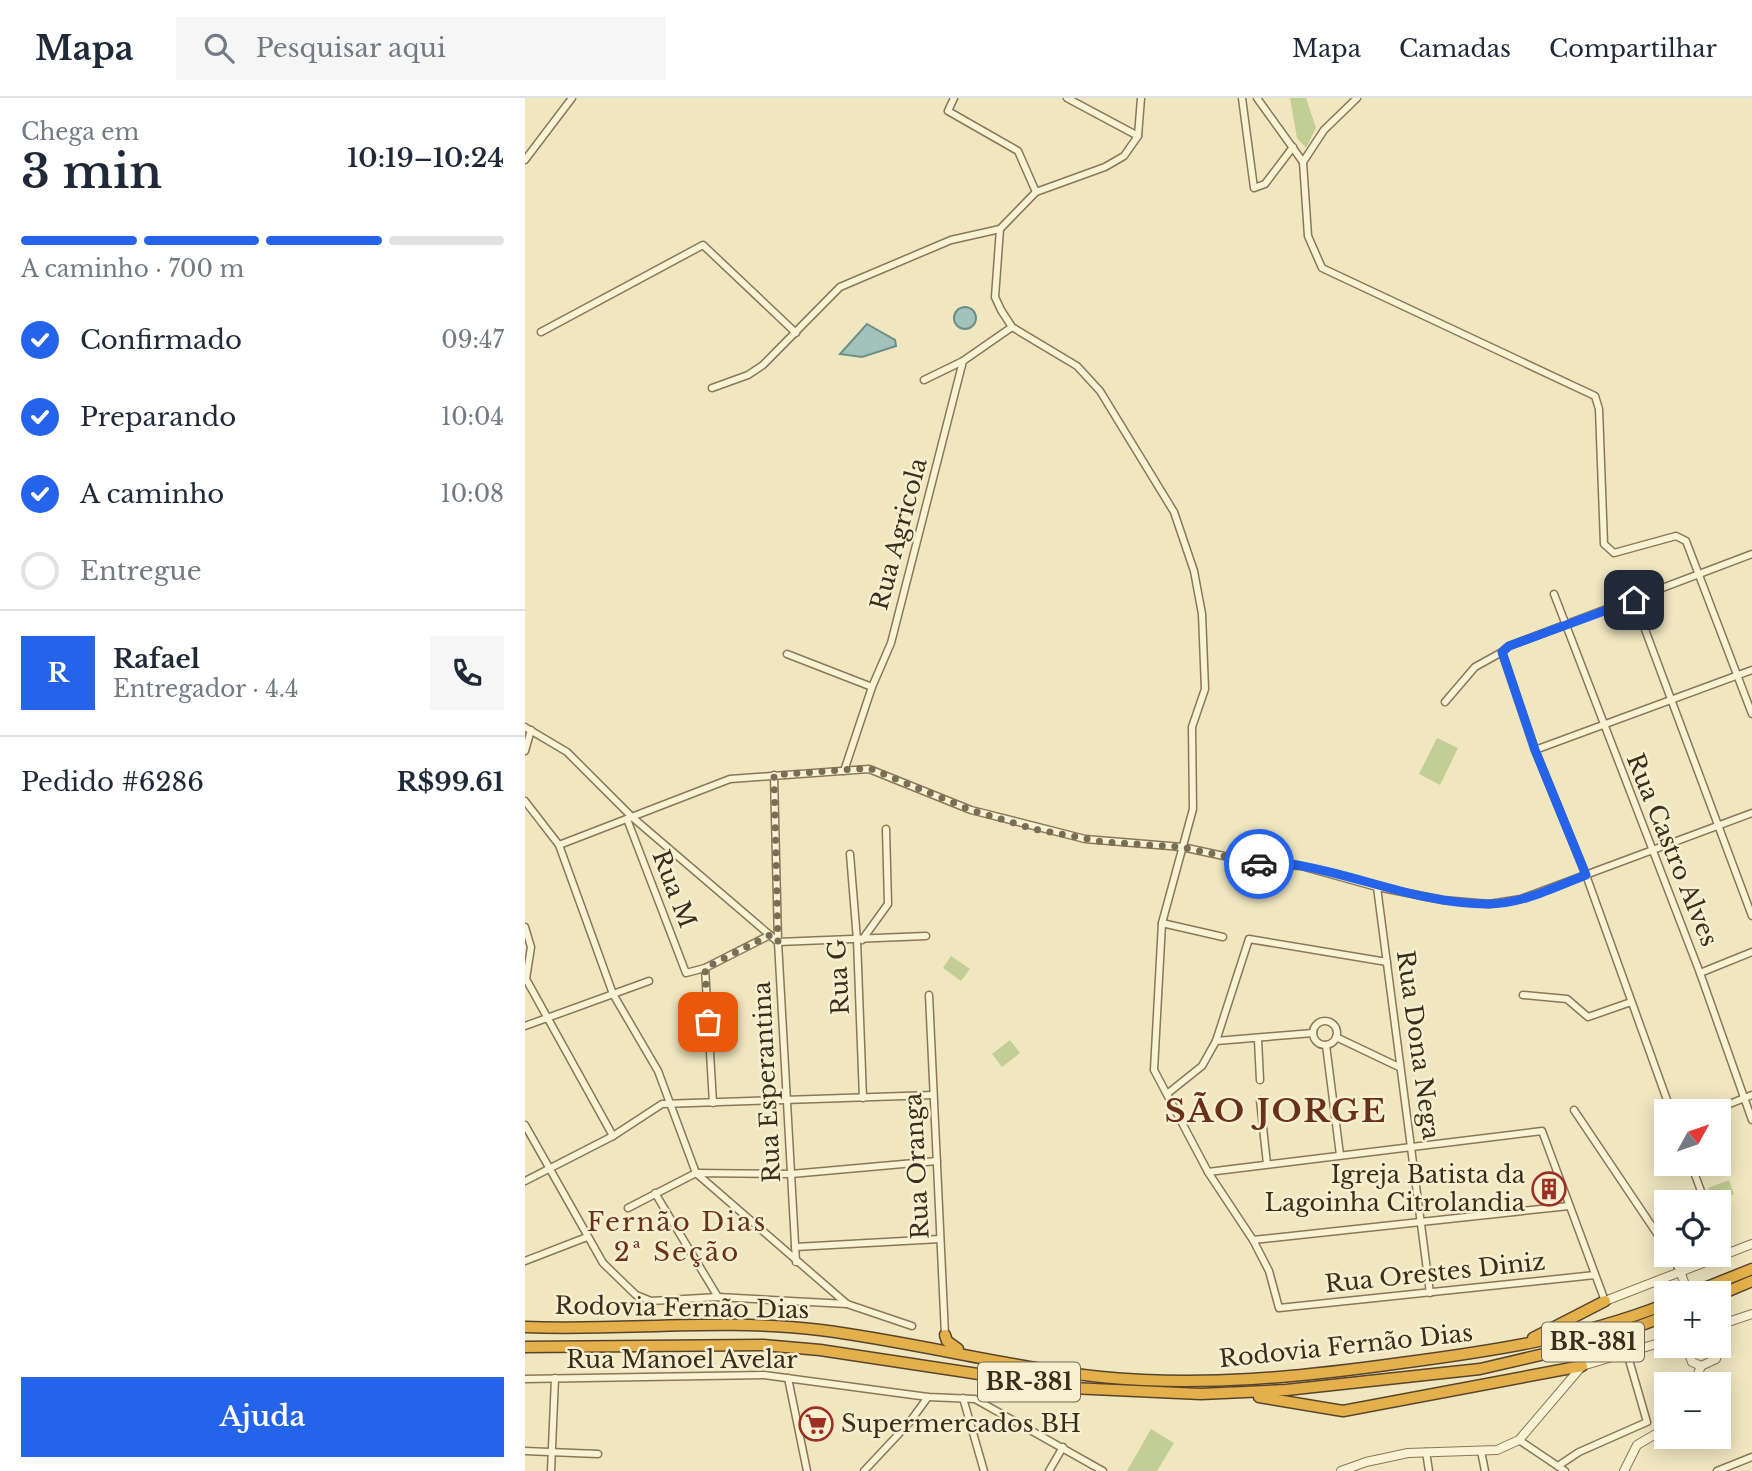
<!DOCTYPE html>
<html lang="pt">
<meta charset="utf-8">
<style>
:root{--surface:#fff;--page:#f6f6f7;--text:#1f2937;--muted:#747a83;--line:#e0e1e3;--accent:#2563eb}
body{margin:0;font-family:"Libre Baskerville",serif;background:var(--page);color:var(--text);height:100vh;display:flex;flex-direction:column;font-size:26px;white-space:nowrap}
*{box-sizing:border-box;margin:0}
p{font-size:23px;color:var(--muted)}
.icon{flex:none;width:38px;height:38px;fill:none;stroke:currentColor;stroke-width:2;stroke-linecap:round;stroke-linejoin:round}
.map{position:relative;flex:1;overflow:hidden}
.side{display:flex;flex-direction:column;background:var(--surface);width:525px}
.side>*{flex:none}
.needle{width:46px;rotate:50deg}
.fabs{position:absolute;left:1129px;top:1001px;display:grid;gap:14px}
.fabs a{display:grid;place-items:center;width:77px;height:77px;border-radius:0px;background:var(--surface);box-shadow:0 4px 18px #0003;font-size:35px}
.pin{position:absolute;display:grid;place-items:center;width:60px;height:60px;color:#fff;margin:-30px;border-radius:14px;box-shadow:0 4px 10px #0006}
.courier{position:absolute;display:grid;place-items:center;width:70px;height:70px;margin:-35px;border:5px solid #2563eb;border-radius:50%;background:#fff;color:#222;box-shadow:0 2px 9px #0007}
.overview em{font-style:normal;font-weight:600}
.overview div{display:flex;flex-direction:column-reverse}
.overview{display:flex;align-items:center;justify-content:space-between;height:119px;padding:0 21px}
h1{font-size:46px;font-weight:600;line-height:52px}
.bar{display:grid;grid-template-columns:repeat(4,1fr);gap:10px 7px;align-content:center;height:84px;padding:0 21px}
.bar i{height:9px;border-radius:5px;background:var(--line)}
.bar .active{background:var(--accent)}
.bar p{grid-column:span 4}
.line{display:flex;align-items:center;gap:18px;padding:0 21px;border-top:2px solid var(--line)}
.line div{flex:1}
.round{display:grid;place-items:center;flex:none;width:74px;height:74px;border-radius:0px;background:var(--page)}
ol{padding:0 21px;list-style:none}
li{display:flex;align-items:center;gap:21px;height:77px}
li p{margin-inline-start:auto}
li .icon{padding:7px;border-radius:50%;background:var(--accent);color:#fff;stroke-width:4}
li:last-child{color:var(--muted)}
li i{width:38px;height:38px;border:4px solid var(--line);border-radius:50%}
.action{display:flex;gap:14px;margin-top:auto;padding:14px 21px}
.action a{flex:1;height:80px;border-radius:0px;background:var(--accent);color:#fff;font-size:28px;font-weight:600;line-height:80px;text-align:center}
header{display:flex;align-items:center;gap:42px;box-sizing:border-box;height:98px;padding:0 35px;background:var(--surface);border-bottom:2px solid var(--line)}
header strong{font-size:33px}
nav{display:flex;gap:38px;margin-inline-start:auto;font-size:24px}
.search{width:490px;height:63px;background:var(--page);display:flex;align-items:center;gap:18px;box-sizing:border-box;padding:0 24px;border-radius:0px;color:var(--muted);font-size:26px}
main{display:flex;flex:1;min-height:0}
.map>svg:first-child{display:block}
</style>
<header>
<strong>Mapa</strong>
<div class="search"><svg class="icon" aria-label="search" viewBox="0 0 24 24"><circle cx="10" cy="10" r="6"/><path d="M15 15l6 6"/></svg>Pesquisar aqui</div>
<nav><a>Mapa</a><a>Camadas</a><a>Compartilhar</a></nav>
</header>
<main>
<section class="side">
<div class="overview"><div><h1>3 min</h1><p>Chega em</p></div><em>10:19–10:24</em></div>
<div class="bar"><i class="active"></i><i class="active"></i><i class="active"></i><i></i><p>A caminho · 700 m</p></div>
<ol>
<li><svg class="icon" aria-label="check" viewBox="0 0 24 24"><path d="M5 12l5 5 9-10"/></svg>Confirmado<p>09:47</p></li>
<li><svg class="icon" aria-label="check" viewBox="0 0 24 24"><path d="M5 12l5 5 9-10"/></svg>Preparando<p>10:04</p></li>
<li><svg class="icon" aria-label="check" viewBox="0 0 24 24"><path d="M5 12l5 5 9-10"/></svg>A caminho<p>10:08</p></li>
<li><i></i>Entregue</li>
</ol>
<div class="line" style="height:126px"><b class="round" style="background:var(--accent);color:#fff">R</b><div><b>Rafael</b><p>Entregador · 4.4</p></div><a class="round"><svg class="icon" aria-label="phone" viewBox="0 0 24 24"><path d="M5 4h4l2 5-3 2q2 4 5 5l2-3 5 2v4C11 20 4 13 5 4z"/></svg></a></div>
<div class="line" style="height:91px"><div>Pedido #6286</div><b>R$99.61</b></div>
<div class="action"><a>Ajuda</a></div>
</section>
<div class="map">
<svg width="1227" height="1373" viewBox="0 0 1227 1373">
<rect width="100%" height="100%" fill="#f0e6c0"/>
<!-- green -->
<g fill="#c2ce93">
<polygon points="765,0 781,0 791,30 781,50 772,40"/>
<polygon points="912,640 933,650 915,687 894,676"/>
<polygon points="426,858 445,871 436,883 418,870"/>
<polygon points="485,942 495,955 477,969 467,956"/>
<polygon points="1204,1082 1209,1096 1189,1104 1183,1090"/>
<polygon points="626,1331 649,1345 632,1373 602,1373"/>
</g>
<!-- water -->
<g fill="#a3c2bc" stroke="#6a908a" stroke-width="2">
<circle cx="440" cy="220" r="11"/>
<polygon points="342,226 370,242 371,248 337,259 315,256"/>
</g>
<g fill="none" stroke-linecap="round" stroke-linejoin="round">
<defs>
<g id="minor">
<polyline points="429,0 423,13 493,53 511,94"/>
<polyline points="542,0 613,38"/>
<polyline points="616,0 613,38 599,58 580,69 511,94 475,131 470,199 476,212 487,229 552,268 575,293 649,414 669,473 677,516 680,591 667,629 668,711 637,825 629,972 683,1074 728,1142 744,1173 754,1210 1070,1177"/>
<polyline points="717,0 729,90 740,86 768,49"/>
<polyline points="732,0 778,64"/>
<polyline points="832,0 799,32 778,64 783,138 797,170 1070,298 1074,311 1079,446 1089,455 1151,438 1161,443 1227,616"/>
<polyline points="0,62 47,0"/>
<polyline points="16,234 178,147 271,235"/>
<polyline points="399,282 438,263"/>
<polyline points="187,290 223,277 238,267 315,189 426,142 475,131"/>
<polyline points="1029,496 1175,875 1227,1022"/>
<polyline points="1109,502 1227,818"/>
<polyline points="977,554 984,548 1227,456"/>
<polyline points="262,556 347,589"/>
<polyline points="920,604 950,569 977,554 1010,652 1061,777 1146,1013"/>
<polyline points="0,629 42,654 107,719 253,844 401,838"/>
<polyline points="1010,652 1227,572"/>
<polyline points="0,653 6,632"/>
<polyline points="319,673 347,589 366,545 438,263 487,229"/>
<polyline points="249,677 253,844 271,1164"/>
<polyline points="0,703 34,747 88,896 133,973 171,1075 322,1206 387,1228"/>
<polyline points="102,721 161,875 180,870 245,837"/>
<polyline points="34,747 205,681 344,671 446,712 560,741 657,749 736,766 776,768 852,789 918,802 964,806 996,801 1227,715"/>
<polyline points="325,756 332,842 338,1000"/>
<polyline points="852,789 905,1195"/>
<polyline points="637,825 698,839"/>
<polyline points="0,829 6,849 1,881 88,1038"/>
<polyline points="337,842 363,806 361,731"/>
<polyline points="180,870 188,1005"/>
<polyline points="1175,875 1227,854"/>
<polyline points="404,897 420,1237"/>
<polyline points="998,897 1042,901 1063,919 1106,904"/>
<circle cx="800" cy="935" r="12"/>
<polyline points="0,928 124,883"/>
<polyline points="811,939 874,969"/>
<polyline points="733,942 735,982"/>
<polyline points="691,943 788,935"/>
<polyline points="801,947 815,1057"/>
<polyline points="642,996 677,968 691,943 724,841 862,864"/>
<polyline points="735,1002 742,1066"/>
<polyline points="1049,1012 1141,1149"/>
<polyline points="1187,1013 1227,997"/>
<polyline points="0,1027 78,1165 111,1197 126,1203 193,1199 322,1206"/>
<polyline points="1166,1066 1180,1104"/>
<polyline points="683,1074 1017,1033 1080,1203"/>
<polyline points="0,1083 88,1038 137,1006 408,997"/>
<polyline points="130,1095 193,1199"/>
<polyline points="103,1110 171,1075 266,1076 412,1063"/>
<polyline points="1194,1139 1200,1157"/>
<polyline points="728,1142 1044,1108"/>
<polyline points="270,1149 415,1141"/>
<polyline points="1146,1157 1155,1173"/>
<polyline points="0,1163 62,1139"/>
<polyline points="263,1280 282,1373"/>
<polyline points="0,1281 239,1277 403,1299 450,1301 578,1373"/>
<polyline points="438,1300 459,1373"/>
<polyline points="994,1342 1040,1373"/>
<polyline points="0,1353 73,1356"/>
<polyline points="956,1353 960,1373"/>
<polyline points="901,1354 904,1373"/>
<polyline points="1033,1368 1054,1354 1122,1324 1102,1255"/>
<polyline points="26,1373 30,1280"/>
<polyline points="339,1373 384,1325 403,1299"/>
<polyline points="524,1373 538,1349"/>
<polyline points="1192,1373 1227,1359"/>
</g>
<g id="tertiary">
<polyline points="1155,1173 1163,1195"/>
<polyline points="1080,1203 1227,1146"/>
<polyline points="1194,1227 1227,1216"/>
<polyline points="1161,1248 1167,1264 1176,1268 1191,1261 1194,1245"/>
<polyline points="1169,1286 1176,1268"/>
<polyline points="816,1373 841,1364 883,1355 972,1352 994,1342 1057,1268 1141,1243"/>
<polyline points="1099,1373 1112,1347 1141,1330"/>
</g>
<g id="motorway">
<polyline points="1167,1195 1227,1171"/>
<polyline points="1194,1197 1227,1183"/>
<path d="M0,1229C99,1233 197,1220 295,1232C390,1244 482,1269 576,1279C677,1289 776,1279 876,1265C967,1253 1055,1240 1141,1206"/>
<polyline points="420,1237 422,1243 433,1251"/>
<polyline points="1008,1240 1080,1203"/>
<polyline points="0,1249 238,1247 295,1252 546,1290 676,1296 761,1292 955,1271 1071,1244 1141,1218"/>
<polyline points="734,1299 818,1313 1057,1268"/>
</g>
</defs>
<!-- minor casing -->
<use href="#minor" stroke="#8a7757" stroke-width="9"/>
<!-- tertiary casing -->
<use href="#tertiary" stroke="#8a7757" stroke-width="10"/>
<!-- motorway casing -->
<use href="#motorway" stroke="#57442c" stroke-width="13"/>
<!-- minor -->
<use href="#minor" stroke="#faf2d4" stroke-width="6"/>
<!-- tertiary -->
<use href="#tertiary" stroke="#faf2d4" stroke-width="8"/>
<!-- motorway -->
<use href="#motorway" stroke="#e4b04c" stroke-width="10"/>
</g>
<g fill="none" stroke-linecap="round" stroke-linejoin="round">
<!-- done -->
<polyline stroke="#796e55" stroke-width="7" stroke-dasharray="0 12.6" points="183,924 180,870 245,837 253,844 249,677 344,670 446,712 509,731 579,744 657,749 734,766"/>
<!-- route -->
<path stroke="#2563eb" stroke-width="9" d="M734,766C747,767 760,765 772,767C836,778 896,806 963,806C997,806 1030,789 1061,777L1010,652L977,554L984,548L1109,502"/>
</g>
<!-- icons -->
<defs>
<symbol id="building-ring" viewBox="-11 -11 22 22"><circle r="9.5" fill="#f7efd0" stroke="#9c2f24" stroke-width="1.5"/><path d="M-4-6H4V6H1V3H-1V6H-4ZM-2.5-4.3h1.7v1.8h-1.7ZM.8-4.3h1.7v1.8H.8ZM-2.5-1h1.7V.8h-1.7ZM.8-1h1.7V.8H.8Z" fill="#9c2f24"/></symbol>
<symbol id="supermarket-ring" viewBox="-11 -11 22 22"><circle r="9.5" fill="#f7efd0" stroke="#9c2f24" stroke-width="1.5"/><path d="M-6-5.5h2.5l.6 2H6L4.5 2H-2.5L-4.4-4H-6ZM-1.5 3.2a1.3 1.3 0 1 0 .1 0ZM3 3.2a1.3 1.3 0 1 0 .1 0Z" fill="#9c2f24"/></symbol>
</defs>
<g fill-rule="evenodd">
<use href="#building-ring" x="1005" y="1072" width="38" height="38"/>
<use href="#supermarket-ring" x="272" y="1307" width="38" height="38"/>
</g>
<g text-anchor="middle" stroke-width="5" stroke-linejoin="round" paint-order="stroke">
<!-- shield labels -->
<g fill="#f7efd0" stroke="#726752" stroke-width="2">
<rect x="1017" y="1224.5" width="102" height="39" rx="5"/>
<rect x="453" y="1264.5" width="102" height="39" rx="5"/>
</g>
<g font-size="23" font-weight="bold" fill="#392d1c">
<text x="1068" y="1252">BR-381</text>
<text x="504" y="1292">BR-381</text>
</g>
<!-- street labels -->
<g font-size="24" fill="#392d1c" stroke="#f7efd0">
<text transform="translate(374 436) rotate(-75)" y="8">Rua Agricola</text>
<text transform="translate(1147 752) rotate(68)" y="8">Rua Castro Alves</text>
<text transform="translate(149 791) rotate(69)" y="8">Rua M</text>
<text transform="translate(314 879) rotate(-93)" y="8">Rua G</text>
<text transform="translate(893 947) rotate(82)" y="8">Rua Dona Nega</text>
<text transform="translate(242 984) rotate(-93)" y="8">Rua Esperantina</text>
<text transform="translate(392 1068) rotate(-93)" y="8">Rua Oranga</text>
<text transform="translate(910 1175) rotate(-6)" y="8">Rua Orestes Diniz</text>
<text transform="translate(157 1210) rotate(1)" y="8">Rodovia Fernão Dias</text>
<text transform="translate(821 1248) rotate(-6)" y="8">Rodovia Fernão Dias</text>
<text x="157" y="1270">Rua Manoel Avelar</text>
</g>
<!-- poi labels -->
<g font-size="24" fill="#392d1c" stroke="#f7efd0" text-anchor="end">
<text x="1000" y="1085">Igreja Batista da<tspan x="1000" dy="28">Lagoinha Citrolandia</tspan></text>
<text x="316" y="1334" text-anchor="start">Supermercados BH</text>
</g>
<!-- neighbourhood labels -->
<g font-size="26" letter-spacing="2" fill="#67311a" stroke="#f7efd0">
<text x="152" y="1133">Fernão Dias<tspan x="152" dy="30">2ª Seção</tspan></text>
</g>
<!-- district labels -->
<g font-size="32" font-weight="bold" letter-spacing="2" fill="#67311a" stroke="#f7efd0">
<text x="751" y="1024">SÃO JORGE</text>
</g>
</g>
</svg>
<div class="fabs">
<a><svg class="needle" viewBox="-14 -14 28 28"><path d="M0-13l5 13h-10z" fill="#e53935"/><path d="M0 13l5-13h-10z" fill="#747a83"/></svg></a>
<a><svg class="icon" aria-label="locate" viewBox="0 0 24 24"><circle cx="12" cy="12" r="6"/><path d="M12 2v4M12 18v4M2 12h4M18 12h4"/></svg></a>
<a>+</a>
<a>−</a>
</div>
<div class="pin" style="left:183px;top:924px;background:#ea580c"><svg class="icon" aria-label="bag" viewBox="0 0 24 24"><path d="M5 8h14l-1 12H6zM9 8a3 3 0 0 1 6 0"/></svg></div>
<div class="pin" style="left:1109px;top:502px;background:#1f2937"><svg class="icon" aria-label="home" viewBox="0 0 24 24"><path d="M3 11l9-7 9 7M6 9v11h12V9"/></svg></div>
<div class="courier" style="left:734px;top:766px"><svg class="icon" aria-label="car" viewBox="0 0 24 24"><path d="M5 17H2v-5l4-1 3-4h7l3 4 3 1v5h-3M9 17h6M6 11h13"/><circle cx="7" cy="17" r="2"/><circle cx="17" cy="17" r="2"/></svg></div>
</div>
</main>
